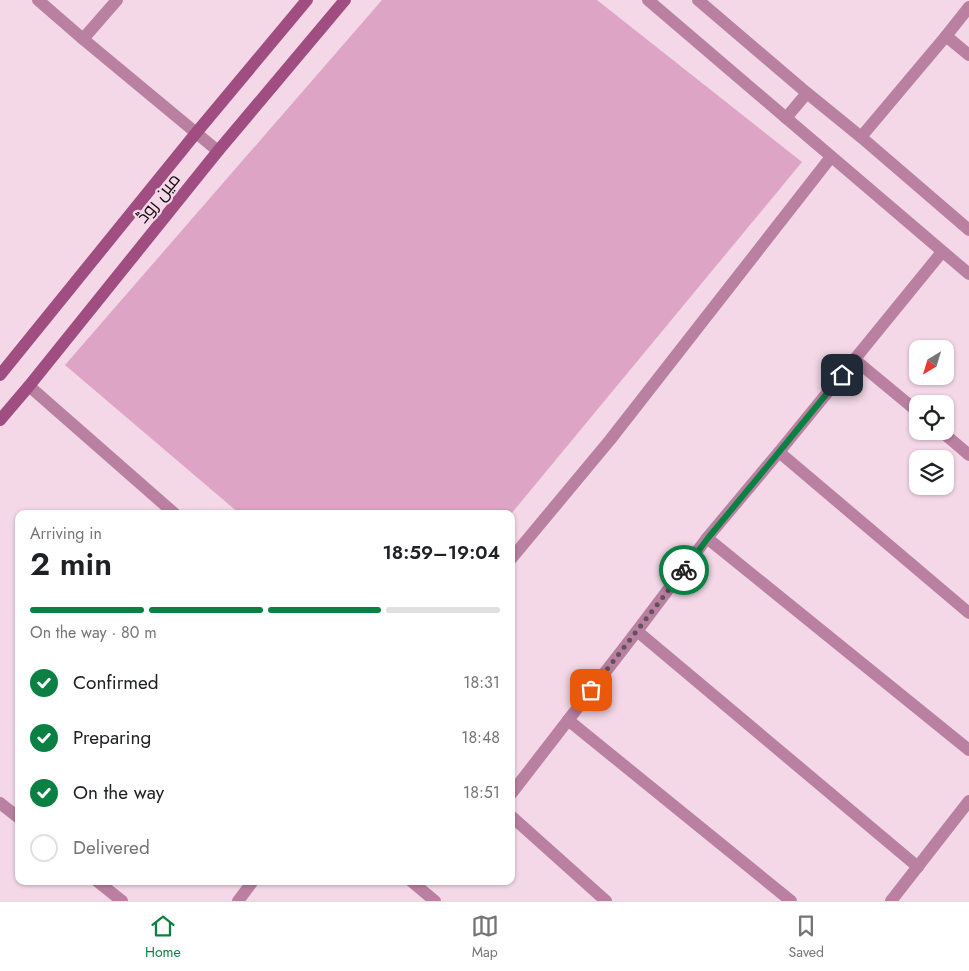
<!DOCTYPE html>
<meta charset="utf-8">
<style>
:root{--surface:#fff;--page:#f6f6f6;--text:#202124;--muted:#757577;--line:#e0e0e0;--accent:#0b8043}
body{margin:0;font-family:Jost,Cairo,sans-serif;background:var(--page);color:var(--text);height:100vh;display:flex;flex-direction:column;font-size:19px;white-space:nowrap}
*{box-sizing:border-box;margin:0}
p{font-size:16px;color:var(--muted)}
.icon{flex:none;width:28px;height:28px;fill:none;stroke:currentColor;stroke-width:2;stroke-linecap:round;stroke-linejoin:round}
.map{position:relative;flex:1;overflow:hidden}
.drawer{position:absolute;left:15px;top:510px;width:500px;height:375px;display:flex;flex-direction:column;background:var(--surface);border-radius:10px;box-shadow:0 1px 4px #0004}
.drawer>*{flex:none}
.needle{width:32px;rotate:218deg}
.fabs{position:absolute;left:909px;top:340px;display:grid;gap:10px}
.fabs a{display:grid;place-items:center;width:45px;height:45px;border-radius:10px;background:var(--surface);box-shadow:0 1px 4px #0004;font-size:25px}
.pin{position:absolute;display:grid;place-items:center;width:42px;height:42px;color:#fff;margin:-21px;border-radius:10px;box-shadow:0 2px 8px #0006}
.courier{position:absolute;display:grid;place-items:center;width:50px;height:50px;margin:-25px;border:4px solid #0b8043;border-radius:50%;background:#fff;color:#222;box-shadow:0 1px 6px #0007}
.overview em{font-style:normal;font-weight:600}
.overview div{display:flex;flex-direction:column-reverse}
.overview{display:flex;align-items:center;justify-content:space-between;height:85px;padding:0 15px}
h1{font-size:32px;font-weight:600;line-height:38px}
.bar{display:grid;grid-template-columns:repeat(4,1fr);gap:8px 5px;align-content:center;height:60px;padding:0 15px}
.bar i{height:6px;border-radius:4px;background:var(--line)}
.bar .active{background:var(--accent)}
.bar p{grid-column:span 4}
ol{padding:0 15px;list-style:none}
li{display:flex;align-items:center;gap:15px;height:55px}
li p{margin-inline-start:auto}
li .icon{padding:5px;border-radius:50%;background:var(--accent);color:#fff;stroke-width:4}
li:last-child{color:var(--muted)}
li i{width:28px;height:28px;border:2px solid var(--line);border-radius:50%}
.tabs{display:flex;justify-content:space-around;align-items:center;height:70px;border-top:1px solid var(--line);background:var(--surface);font-size:14px;color:var(--muted)}
.tabs a{display:grid;justify-items:center;gap:2px}
.tabs .active{color:var(--accent)}
.map>svg:first-child{display:block}
</style>
<div class="map">
<svg width="969" height="901" viewBox="0 0 969 901">
<rect width="100%" height="100%" fill="#f4d8e8"/>
<!-- green -->
<polygon fill="#dea4c5" points="382,0 597,0 802,162 511,514 240,514 65,365"/>
<g fill="none" stroke-linecap="round" stroke-linejoin="round">
<!-- minor -->
<g stroke="#b980a1" stroke-width="12">
<polyline points="38,0 83,39 218,151"/>
<polyline points="946,36 969,55"/>
<polyline points="83,39 117,0"/>
<polyline points="861,137 946,36 969,7"/>
<polyline points="854,359 918,412"/>
<polyline points="29,386 175,514"/>
<polyline points="941,431 969,455"/>
<polyline points="779,452 969,613"/>
<polyline points="707,538 969,750"/>
<polyline points="511,559 610,440 831,157"/>
<polyline points="637,631 918,867"/>
<polyline points="568,720 791,901"/>
<polyline points="511,794 637,631 707,538 779,452 942,252"/>
<polyline points="0,803 19,818"/>
<polyline points="511,816 606,901"/>
<polyline points="97,881 122,901"/>
<polyline points="411,881 435,901"/>
<polyline points="238,901 253,881"/>
<polyline points="891,901 969,801"/>
</g>
<!-- tertiary -->
<g stroke="#b980a1" stroke-width="12">
<polyline points="648,0 969,274"/>
<polyline points="698,0 807,93 861,137 969,230"/>
<polyline points="786,118 807,93"/>
</g>
<!-- secondary -->
<g stroke="#a04e81" stroke-width="12">
<polyline points="0,375 196,133 307,0"/>
<polyline points="0,420 29,386 218,151 345,0"/>
</g>
</g>
<g fill="none" stroke-linecap="round" stroke-linejoin="round">
<!-- done -->
<polyline stroke="#62525b" stroke-width="5" stroke-dasharray="0 9" points="591,690 684,570"/>
<!-- route -->
<polyline stroke="#0b8043" stroke-width="6" points="684,570 708,538 779,452 842,375"/>
</g>
<g text-anchor="middle" stroke-width="4.5" stroke-linejoin="round" paint-order="stroke">
<!-- street labels -->
<g font-size="18" fill="#130a0f" stroke="#f4d8e8">
<text transform="translate(158 198) rotate(-51)" y="6">مین روڈ</text>
</g>
</g>
</svg>
<div class="fabs">
<a><svg class="needle" viewBox="-14 -14 28 28"><path d="M0-13l5 13h-10z" fill="#e53935"/><path d="M0 13l5-13h-10z" fill="#757577"/></svg></a>
<a><svg class="icon" aria-label="locate" viewBox="0 0 24 24"><circle cx="12" cy="12" r="6"/><path d="M12 2v4M12 18v4M2 12h4M18 12h4"/></svg></a>
<a><svg class="icon" aria-label="layers" viewBox="0 0 24 24"><path d="M12 4l9 5-9 5-9-5zM3 14l9 5 9-5"/></svg></a>
</div>
<div class="pin" style="left:591px;top:690px;background:#ea580c"><svg class="icon" aria-label="bag" viewBox="0 0 24 24"><path d="M5 8h14l-1 12H6zM9 8a3 3 0 0 1 6 0"/></svg></div>
<div class="pin" style="left:842px;top:375px;background:#1f2937"><svg class="icon" aria-label="home" viewBox="0 0 24 24"><path d="M3 11l9-7 9 7M6 9v11h12V9"/></svg></div>
<div class="courier" style="left:684px;top:570px"><svg class="icon" aria-label="bike" viewBox="0 0 24 24"><circle cx="6" cy="16" r="4"/><circle cx="18" cy="16" r="4"/><path d="M6 16l4-8h5l3 8M10 8l3 8H6M13 5h3"/></svg></div>
<section class="drawer">
<div class="overview"><div><h1>2 min</h1><p>Arriving in</p></div><em>18:59–19:04</em></div>
<div class="bar"><i class="active"></i><i class="active"></i><i class="active"></i><i></i><p>On the way · 80 m</p></div>
<ol>
<li><svg class="icon" aria-label="check" viewBox="0 0 24 24"><path d="M5 12l5 5 9-10"/></svg>Confirmed<p>18:31</p></li>
<li><svg class="icon" aria-label="check" viewBox="0 0 24 24"><path d="M5 12l5 5 9-10"/></svg>Preparing<p>18:48</p></li>
<li><svg class="icon" aria-label="check" viewBox="0 0 24 24"><path d="M5 12l5 5 9-10"/></svg>On the way<p>18:51</p></li>
<li><i></i>Delivered</li>
</ol>
</section>
</div>
<nav class="tabs">
<a class="active"><svg class="icon" aria-label="home" viewBox="0 0 24 24"><path d="M3 11l9-7 9 7M6 9v11h12V9"/></svg>Home</a>
<a><svg class="icon" aria-label="map" viewBox="0 0 24 24"><path d="M3 6l6-2 6 2 6-2v14l-6 2-6-2-6 2zM9 4v14M15 6v14"/></svg>Map</a>
<a><svg class="icon" aria-label="saved" viewBox="0 0 24 24"><path d="M7 4h10v16l-5-4-5 4z"/></svg>Saved</a>
</nav>
